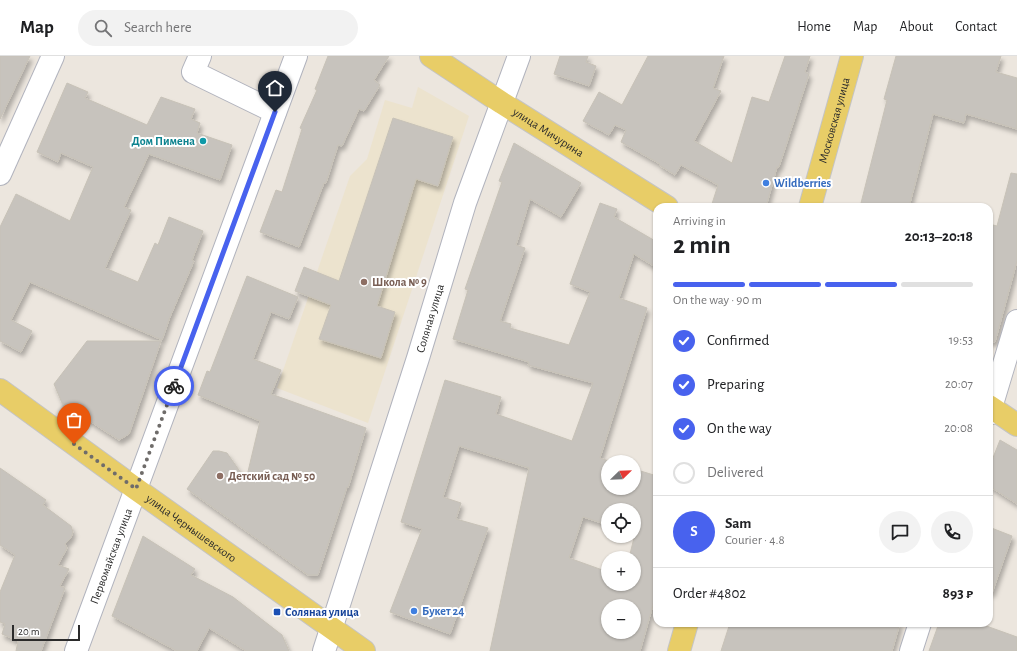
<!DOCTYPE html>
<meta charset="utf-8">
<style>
:root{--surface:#fff;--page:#f2f2f2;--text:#202124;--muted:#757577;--line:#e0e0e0;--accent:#4862ee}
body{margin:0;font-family:"Alegreya Sans",sans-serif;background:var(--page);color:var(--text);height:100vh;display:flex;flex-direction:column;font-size:15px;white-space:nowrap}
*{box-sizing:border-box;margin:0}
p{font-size:13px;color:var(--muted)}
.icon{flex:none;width:22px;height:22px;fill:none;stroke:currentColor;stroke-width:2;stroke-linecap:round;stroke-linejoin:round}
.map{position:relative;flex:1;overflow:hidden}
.details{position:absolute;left:653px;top:147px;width:340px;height:424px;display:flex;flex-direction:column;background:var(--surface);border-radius:12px;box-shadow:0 1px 3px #0004}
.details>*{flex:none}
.needle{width:26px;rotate:67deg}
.buttons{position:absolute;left:601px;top:399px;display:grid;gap:8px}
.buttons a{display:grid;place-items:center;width:40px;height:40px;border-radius:50%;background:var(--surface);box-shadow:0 1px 3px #0004;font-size:20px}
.scale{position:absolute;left:12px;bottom:10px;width:68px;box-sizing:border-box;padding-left:4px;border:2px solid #2b2b2b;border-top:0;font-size:11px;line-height:14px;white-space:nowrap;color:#2b2b2b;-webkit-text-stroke:3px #fff;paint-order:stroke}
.pin{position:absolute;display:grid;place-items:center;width:34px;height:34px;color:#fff;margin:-41px -17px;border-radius:50% 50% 50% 0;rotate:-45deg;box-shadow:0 0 4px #0007}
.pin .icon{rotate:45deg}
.courier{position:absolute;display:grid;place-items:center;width:40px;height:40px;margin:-20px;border:3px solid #4862ee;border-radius:50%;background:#fff;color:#222;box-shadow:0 1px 5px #0007}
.headline em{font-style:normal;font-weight:600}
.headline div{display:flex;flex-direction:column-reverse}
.headline{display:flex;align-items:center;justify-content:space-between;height:68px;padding:0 20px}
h1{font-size:26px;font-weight:600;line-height:30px}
.bar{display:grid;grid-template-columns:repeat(4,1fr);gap:6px 4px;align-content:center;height:48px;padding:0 20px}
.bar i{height:5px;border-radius:3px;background:var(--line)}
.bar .selected{background:var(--accent)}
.bar p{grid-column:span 4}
.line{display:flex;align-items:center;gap:10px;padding:0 20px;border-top:1px solid var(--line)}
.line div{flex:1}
.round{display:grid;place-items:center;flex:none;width:42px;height:42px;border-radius:21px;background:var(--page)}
ol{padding:0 20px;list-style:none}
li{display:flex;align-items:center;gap:12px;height:44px}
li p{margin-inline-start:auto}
li .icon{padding:4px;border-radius:50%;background:var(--accent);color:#fff;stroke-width:4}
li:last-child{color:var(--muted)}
li i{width:22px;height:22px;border:2px solid var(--line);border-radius:50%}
header{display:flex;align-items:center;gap:24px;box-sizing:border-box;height:56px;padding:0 20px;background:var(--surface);border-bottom:1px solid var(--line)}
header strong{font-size:19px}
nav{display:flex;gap:22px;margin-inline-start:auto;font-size:14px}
.search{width:280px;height:36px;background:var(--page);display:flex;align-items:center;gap:10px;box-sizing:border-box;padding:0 14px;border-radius:22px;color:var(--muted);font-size:15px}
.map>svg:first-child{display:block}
</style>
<header>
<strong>Map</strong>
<div class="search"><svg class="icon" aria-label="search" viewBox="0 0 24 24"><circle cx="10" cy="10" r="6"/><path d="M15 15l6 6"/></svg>Search here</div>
<nav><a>Home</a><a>Map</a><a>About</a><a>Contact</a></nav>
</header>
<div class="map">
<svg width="1017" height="595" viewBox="0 0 1017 595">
<defs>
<filter id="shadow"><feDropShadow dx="2.5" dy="4.5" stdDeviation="2" flood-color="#0004"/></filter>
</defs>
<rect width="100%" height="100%" fill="#ece6de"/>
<!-- education -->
<polygon fill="#ece3ce" points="418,31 469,60 368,367 277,332 350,120 367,103 385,44 412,52"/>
<!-- building -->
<g fill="#c7c3bd" stroke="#c7c2b7" fill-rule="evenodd" filter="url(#shadow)">
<polygon points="0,0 30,0 0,63"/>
<polygon points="328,0 389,0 374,24 380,29 364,55 359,53 342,90 338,89 326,127 324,127 299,191 260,176 276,134 282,136 302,73 300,72 317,34 315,33"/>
<polygon points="560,0 588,0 586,6 596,10 589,30 554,18"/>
<polygon points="648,0 724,0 713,32 721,35 694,85 732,107 752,41 769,46 785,0 810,0 805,16 809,18 779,111 777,111 766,151 711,151 718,129 681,109 675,119 659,109 660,108 621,86 626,74 615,69 609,79 583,65 599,36 622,49"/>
<polygon points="896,0 1001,0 996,16 1017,22 1017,73 966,58 964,67 933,58 909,151 860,151 887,44 884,43"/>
<polygon points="67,27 88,36 85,42 147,69 161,41 195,53 191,63 200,67 197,77 232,89 220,124 149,98 124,151 131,154 105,212 138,226 155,187 158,189 169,161 203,175 192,204 194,205 170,261 162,284 30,226 11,264 32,275 21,296 0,285 0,171 16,138 70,165 93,111 61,97 58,106 37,96"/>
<polygon points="393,62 453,81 438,130 416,123 377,250 395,256 381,302 319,283 331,249 295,235 304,211 339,225"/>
<path d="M514,87L581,127L561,161L530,143L516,189L525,192L500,265L511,268L510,272L569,289L590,236L570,228L600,147L617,153L614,161L657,186V212L634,198L619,242L647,252L600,402L612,406H608V432H634V413L657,420V535L640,595H490L529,412L459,390L443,441L461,447L456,463L488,472L450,578L390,556L422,473L401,466L445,324L501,341L496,358L572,385L593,327L528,309L529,306L453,283L468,234L465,233L502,126L499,125ZM608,454H634V477L635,478L629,502H634V528H608V516L569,502L583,461L608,469ZM608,550H634V576H608Z"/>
<polygon points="1011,117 1017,118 1017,205 995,286 989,285 989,168 997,170"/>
<polygon points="247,220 298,241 289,263 271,256 253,303 281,314 271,338 366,372 348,432 347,431 318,519 308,519 187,433 213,395 219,395 227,397 246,424 260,365 198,339 207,315 210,316"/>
<polygon points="87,285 161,285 129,378 119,384 62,347 54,328"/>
<polygon points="1000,384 1017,394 1017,448 989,430 989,412"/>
<polygon points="0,412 46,444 43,449 71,470 73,476 71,482 65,488 67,492 58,509 69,513 60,530 65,532 41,595 16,595 18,585 2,578 5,568 0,566 0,536 15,499 0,489"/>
<polygon points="989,471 1012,480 992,537 989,536"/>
<polygon points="143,480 195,513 191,519 233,541 282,579 289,595 246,595 209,572 197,595 177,595 112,560"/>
<polygon points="730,567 900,567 892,595 721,595"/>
<polygon points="939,567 978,567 1017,581 1017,595 929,595"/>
</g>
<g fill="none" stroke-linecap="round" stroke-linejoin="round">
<defs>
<g id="minor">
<polyline points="200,0 193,16 275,56"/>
<polyline points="0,118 53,0"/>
<polyline points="989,358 1017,265"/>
<path id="s1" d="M76,595L296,0"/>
<path id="s2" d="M324,595L418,302L465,147L519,0"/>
<polyline points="911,595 920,567"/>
</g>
<g id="major">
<path id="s3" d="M431,0L502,47L667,151"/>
<path id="s4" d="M810,151L852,0"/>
<path id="s5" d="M0,334L136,433L364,595"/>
<polyline points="989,350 1017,369"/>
<polyline points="679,595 687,567"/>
</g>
</defs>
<!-- minor casing -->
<use href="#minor" stroke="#b1b3bd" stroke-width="24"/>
<!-- major casing -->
<use href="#major" stroke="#c4c4c4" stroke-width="24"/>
<!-- minor -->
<use href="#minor" stroke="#fff" stroke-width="22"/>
<!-- major -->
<use href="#major" stroke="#e8cd67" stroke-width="22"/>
</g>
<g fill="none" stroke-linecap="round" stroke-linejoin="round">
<!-- done -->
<polyline stroke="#6f6c6a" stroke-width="4" stroke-dasharray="0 7.2" points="74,388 136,433 174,330"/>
<!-- route -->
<polyline stroke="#4862ee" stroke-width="5" points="174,330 275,56"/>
</g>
<!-- markers -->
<circle fill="#0f9aa8" stroke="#fff" stroke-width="1.5" cx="203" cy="85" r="4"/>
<g fill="#3f7fe0" stroke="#fff" stroke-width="1.5">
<circle cx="766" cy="127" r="4"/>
<circle cx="414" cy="555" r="4"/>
</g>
<g fill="#8d6e63" stroke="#fff" stroke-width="1.5">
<circle cx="364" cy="226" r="4"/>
<circle cx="220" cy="420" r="4"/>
</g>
<rect fill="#1a4fb4" stroke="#fff" stroke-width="1.5" x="273" y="552" width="8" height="8" rx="2"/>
<g text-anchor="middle" stroke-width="4" stroke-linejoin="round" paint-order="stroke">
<!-- street labels -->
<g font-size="12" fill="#2b2b2b" stroke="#fff">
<text dy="4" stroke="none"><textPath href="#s4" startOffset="90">Московская улица</textPath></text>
<text dy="4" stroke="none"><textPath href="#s3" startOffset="140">улица Мичурина</textPath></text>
<text dy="4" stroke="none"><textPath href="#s2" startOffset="349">Соляная улица</textPath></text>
<text dy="4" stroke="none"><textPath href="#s5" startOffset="236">улица Чернышевского</textPath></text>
<text dy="4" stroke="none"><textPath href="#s1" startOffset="101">Первомайская улица</textPath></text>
</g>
<!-- culture labels -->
<g font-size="12" font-weight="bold" fill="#0d838f" stroke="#fff" text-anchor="end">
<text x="195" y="89">Дом Пимена</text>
</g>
<!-- shop labels -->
<g font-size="12" font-weight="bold" fill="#366cbe" stroke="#fff" text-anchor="start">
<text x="774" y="131">Wildberries</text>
<text x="422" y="559">Букет 24</text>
</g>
<!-- education labels -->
<g font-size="12" font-weight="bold" fill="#785e54" stroke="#fff" text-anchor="start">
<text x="372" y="230">Школа № 9</text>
<text x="228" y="424">Детский сад № 50</text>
</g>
<!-- transit labels -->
<g font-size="12" font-weight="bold" fill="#164399" stroke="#fff" text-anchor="start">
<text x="285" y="560">Соляная улица</text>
</g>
</g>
</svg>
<div class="buttons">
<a><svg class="needle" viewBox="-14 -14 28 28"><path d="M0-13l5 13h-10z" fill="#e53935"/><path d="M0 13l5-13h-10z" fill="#757577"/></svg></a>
<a><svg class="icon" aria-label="locate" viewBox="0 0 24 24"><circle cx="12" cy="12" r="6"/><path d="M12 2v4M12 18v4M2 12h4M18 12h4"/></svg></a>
<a>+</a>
<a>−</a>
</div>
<div class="scale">20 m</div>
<div class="pin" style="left:74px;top:388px;background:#ea580c"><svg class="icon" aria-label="bag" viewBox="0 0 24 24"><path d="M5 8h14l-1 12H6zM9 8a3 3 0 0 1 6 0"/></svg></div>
<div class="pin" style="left:275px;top:56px;background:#1f2937"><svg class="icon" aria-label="home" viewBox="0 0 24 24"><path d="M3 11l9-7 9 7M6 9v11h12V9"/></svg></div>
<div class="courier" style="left:174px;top:330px"><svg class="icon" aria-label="bike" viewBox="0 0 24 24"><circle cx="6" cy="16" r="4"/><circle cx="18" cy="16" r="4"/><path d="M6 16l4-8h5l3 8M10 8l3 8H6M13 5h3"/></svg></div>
<section class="details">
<div class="headline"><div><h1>2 min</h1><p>Arriving in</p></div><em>20:13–20:18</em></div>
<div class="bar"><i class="selected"></i><i class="selected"></i><i class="selected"></i><i></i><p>On the way · 90 m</p></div>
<ol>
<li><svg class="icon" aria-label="check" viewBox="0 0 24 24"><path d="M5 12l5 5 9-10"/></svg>Confirmed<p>19:53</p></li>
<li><svg class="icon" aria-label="check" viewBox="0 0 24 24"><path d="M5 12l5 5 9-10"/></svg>Preparing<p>20:07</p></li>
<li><svg class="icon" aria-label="check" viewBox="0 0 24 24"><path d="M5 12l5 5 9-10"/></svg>On the way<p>20:08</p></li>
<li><i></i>Delivered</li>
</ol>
<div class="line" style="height:72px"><b class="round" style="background:var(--accent);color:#fff">S</b><div><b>Sam</b><p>Courier · 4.8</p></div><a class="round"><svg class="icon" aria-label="chat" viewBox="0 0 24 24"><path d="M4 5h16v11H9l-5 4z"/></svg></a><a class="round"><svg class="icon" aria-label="phone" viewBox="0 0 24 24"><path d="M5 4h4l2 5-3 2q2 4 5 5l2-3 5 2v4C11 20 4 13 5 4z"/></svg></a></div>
<div class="line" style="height:52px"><div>Order #4802</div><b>893 ₽</b></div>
</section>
</div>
